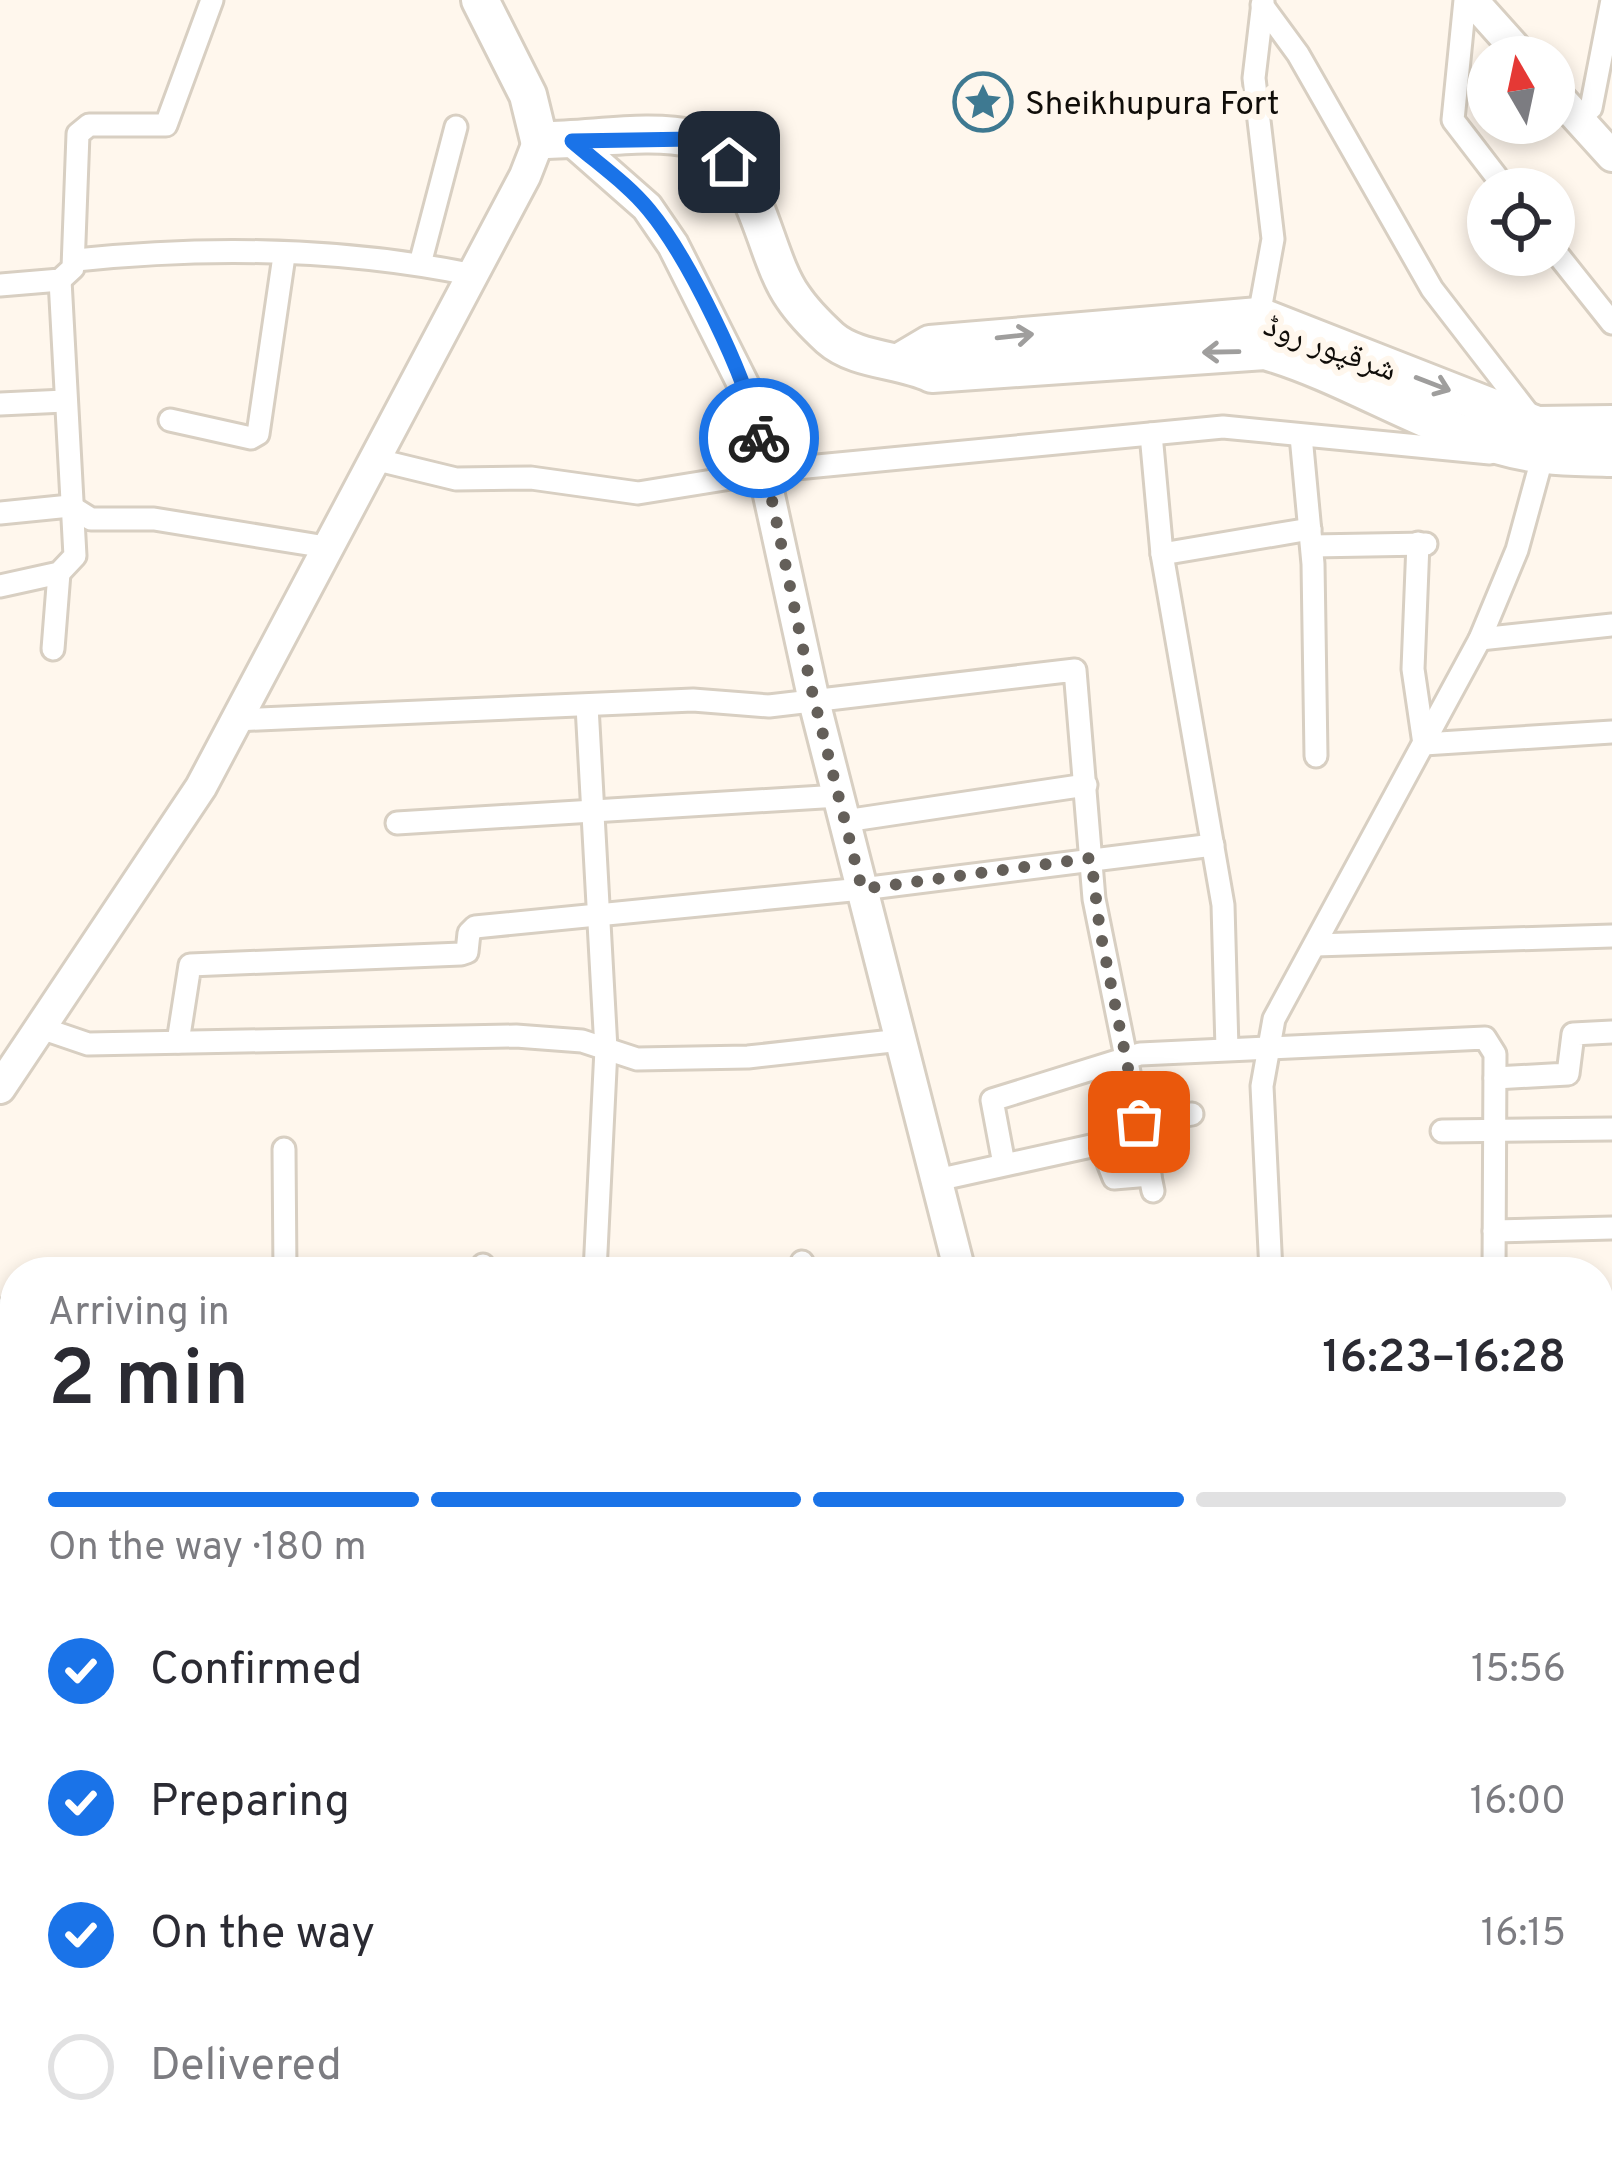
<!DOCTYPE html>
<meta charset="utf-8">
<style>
:root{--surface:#fff;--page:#f7f7f7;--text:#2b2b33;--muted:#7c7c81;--line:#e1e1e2;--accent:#1a73e8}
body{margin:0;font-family:Overpass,"Noto Naskh Arabic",sans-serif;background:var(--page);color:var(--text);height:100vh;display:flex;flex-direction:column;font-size:45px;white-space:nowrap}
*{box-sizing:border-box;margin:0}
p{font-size:39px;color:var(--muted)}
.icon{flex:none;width:66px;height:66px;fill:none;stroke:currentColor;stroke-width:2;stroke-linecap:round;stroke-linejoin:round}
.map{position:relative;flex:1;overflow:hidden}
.side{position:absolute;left:0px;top:1257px;width:1614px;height:903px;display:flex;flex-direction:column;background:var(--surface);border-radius:48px 48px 0 0;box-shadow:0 6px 18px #0003}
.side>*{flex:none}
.needle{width:78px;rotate:351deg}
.tools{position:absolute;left:1467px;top:36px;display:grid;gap:24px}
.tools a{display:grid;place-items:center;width:108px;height:108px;border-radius:50%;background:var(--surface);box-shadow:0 6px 18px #0003;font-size:60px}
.pin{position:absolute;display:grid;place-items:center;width:102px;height:102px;color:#fff;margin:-51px;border-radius:24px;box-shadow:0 6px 18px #0006}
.courier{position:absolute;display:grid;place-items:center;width:120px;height:120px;margin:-60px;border:9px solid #1a73e8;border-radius:50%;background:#fff;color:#222;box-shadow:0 3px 15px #0007}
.head em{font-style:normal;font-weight:600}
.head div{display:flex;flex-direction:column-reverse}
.head{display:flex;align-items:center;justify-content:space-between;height:204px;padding:0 48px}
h1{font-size:78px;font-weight:600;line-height:90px}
.bar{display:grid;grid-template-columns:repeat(4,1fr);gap:18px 12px;align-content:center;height:144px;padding:0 48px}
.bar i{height:15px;border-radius:9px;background:var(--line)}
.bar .current{background:var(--accent)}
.bar p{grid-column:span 4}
ol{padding:0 48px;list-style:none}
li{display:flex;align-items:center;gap:36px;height:132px}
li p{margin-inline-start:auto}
li .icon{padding:12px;border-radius:50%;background:var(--accent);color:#fff;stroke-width:4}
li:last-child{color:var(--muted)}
li i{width:66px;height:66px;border:6px solid var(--line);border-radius:50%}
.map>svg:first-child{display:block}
</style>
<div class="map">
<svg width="1612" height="2158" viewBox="0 0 1612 2158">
<rect width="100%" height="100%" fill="#fff7ed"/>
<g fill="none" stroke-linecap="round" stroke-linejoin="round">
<defs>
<g id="street">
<polyline points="1465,0 1453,120 1506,189"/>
<polyline points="1262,5 1298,54 1432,289 1537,425 1543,455 1517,550 1480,639 1274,1019 1262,1086 1271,1272"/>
<polyline points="1591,108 1612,0"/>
<polyline points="1554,250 1612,323"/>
<path d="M76,260C208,246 343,248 474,275"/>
<polyline points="420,264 456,127"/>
<polyline points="0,285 60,280 73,268 78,134 89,125 166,125 212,0"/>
<polyline points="1259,316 1273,239 1254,78 1263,2"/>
<polyline points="0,404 65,401"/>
<polyline points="170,420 251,438 258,434 284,256"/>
<polyline points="1151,434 1162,554 1223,905 1227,1049"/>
<polyline points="1301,436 1313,564 1316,756"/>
<polyline points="378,460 456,479 531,478 638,493 786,469 1223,427 1490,453"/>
<polyline points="0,513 70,506 91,519 154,519 326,547"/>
<polyline points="1418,543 1413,669 1424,744 1612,732"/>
<polyline points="1312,546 1426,544"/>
<polyline points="1162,554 1310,529"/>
<polyline points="0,586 59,573 75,556 60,280"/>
<polyline points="1480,639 1612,625"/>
<polyline points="53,649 59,573"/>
<polyline points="587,706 606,1049 595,1272"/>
<polyline points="235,720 693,700 769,706 1075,670 1094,899 1153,1191"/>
<polyline points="845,821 1086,785"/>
<polyline points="397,823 839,796"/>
<polyline points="1315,945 1612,936"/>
<polyline points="44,1029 88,1044 516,1036 582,1041 637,1059 748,1057 901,1040"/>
<polyline points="178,1042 190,965 461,954 467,952 469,933 475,927 862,889 1213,845"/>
<polyline points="1495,1078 1568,1074 1573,1034 1612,1032"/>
<polyline points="1139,1122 1192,1114"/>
<polyline points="1442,1131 1612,1129"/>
<polyline points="284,1149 285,1272"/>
<polyline points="1004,1164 992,1100 1140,1054 1485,1038 1495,1054 1494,1272"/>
<polyline points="937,1180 1091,1146 1103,1150 1114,1178 1150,1175"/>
<polyline points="1494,1231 1612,1228"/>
<polyline points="802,1262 803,1272"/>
<polyline points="483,1265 483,1272"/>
<polyline points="0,1310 15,1311"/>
<polyline points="1599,1328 1612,1329"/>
<polyline points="1599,1445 1612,1445"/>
<polyline points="0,1465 15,1465"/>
<polyline points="0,1847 15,1847"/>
<polyline points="1607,2021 1610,1712"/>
<polyline points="1599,2101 1612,2101"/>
<polyline points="1221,2145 1221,2149"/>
<polyline points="188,2158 195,2156"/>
<polyline points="277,2158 278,2145"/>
<polyline points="673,2158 673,2145"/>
<polyline points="1514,2158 1514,2145"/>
</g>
<g id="secondary">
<polyline points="1472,0 1523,57"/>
<polyline points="1554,92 1612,156"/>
<polyline points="572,141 647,207 673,245 746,390 814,701 960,1272"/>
<polyline points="0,1088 201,787 525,176 539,140"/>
<polyline points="1093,2145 1094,2158"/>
</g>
<g id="primary">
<path d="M480,0L528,95L539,140C587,141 647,128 694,139C757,155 761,252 793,297C803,312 817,326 830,338C856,361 901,359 932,374L1265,351C1359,378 1448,444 1546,455C1568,458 1590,457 1612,458"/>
<polyline points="903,360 930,344 1259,316 1537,425 1612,424"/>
</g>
</defs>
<!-- street casing -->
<use href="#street" stroke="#d8cfc2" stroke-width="27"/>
<!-- secondary casing -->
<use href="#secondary" stroke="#d8cfc2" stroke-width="36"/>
<!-- primary casing -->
<use href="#primary" stroke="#d8cfc2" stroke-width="42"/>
<!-- street -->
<use href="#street" stroke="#fff" stroke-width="21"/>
<!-- secondary -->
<use href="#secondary" stroke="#fff" stroke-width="30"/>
<!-- primary -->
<use href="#primary" stroke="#fff" stroke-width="36"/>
</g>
<!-- one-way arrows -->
<defs><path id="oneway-shaft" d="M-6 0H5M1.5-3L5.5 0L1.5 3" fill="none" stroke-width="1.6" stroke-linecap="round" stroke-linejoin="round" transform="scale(3)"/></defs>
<g stroke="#9f9e9d">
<use href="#oneway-shaft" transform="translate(1015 336) rotate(-6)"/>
<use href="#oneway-shaft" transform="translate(1221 352) rotate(179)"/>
<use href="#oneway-shaft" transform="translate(1433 384) rotate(21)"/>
</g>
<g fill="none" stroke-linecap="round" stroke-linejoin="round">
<!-- done -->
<polyline stroke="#645f59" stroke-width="12" stroke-dasharray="0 21.6" points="759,438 811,687 862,889 1091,858 1100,931 1139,1122"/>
<!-- route -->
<path stroke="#1a73e8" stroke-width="15" d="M729,162L693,139L572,141C597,163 628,184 649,210C688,257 747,377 759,438"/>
</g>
<!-- icons -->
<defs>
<symbol id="sight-ring" viewBox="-11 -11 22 22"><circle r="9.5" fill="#fff7ed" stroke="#3e7991" stroke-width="1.5"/><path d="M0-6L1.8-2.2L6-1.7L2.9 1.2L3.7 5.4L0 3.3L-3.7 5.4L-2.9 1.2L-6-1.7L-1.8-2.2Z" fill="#3e7991"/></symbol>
</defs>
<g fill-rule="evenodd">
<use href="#sight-ring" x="950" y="69" width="66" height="66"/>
</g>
<g text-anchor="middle" stroke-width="12" stroke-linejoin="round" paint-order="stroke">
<!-- poi labels -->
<g font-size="33" fill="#100d09" stroke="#fff7ed" text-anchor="start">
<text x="1025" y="114">Sheikhupura Fort</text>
</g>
<!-- street labels -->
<g font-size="33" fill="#100d09" stroke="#fff7ed">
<text transform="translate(1331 346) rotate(20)" y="12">شرقپور روڈ</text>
</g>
</g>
</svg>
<div class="tools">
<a><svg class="needle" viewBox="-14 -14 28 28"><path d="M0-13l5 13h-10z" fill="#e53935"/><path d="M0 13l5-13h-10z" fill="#7c7c81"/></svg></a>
<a><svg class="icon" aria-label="locate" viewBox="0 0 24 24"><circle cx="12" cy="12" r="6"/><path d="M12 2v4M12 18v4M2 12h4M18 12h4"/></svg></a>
</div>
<div class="pin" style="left:1139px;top:1122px;background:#ea580c"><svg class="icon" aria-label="bag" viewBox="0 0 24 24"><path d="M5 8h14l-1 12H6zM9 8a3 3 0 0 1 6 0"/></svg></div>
<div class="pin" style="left:729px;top:162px;background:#1f2937"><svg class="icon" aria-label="home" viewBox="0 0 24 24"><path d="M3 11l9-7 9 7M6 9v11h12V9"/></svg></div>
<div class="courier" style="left:759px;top:438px"><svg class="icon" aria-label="bike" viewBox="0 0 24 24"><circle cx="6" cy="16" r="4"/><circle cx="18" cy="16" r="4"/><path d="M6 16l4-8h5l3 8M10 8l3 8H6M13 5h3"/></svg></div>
<section class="side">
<div class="head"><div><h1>2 min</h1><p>Arriving in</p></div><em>16:23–16:28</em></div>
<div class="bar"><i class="current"></i><i class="current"></i><i class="current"></i><i></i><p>On the way · 180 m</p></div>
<ol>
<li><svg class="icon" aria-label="check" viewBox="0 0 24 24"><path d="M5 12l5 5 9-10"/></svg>Confirmed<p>15:56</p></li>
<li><svg class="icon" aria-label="check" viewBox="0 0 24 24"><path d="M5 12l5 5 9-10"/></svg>Preparing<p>16:00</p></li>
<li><svg class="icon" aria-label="check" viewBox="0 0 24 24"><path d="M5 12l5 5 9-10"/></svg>On the way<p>16:15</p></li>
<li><i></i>Delivered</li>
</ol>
</section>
</div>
